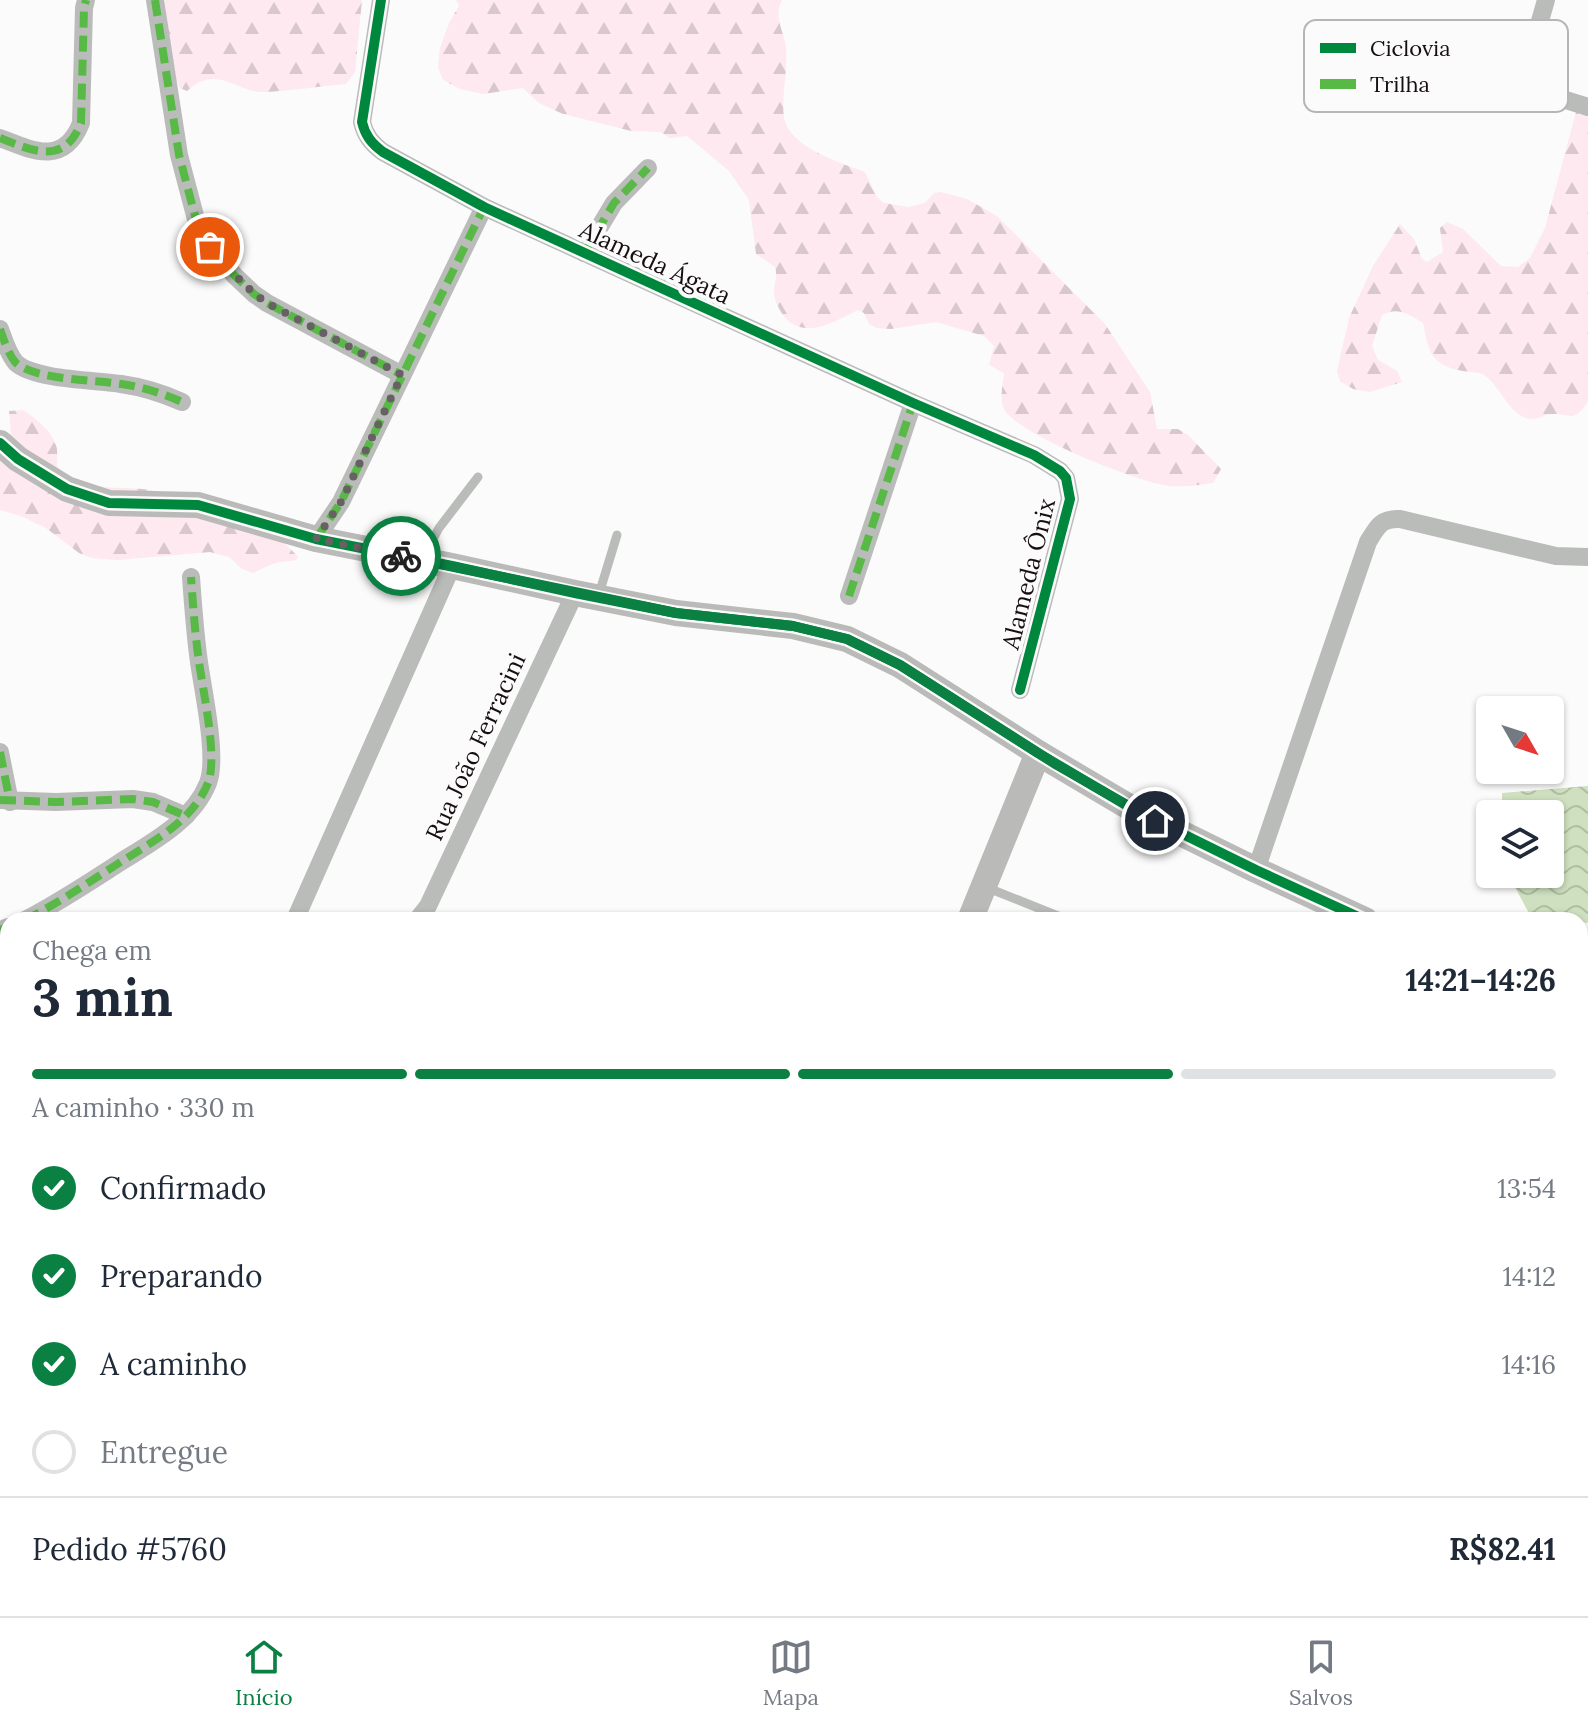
<!DOCTYPE html>
<html lang="pt">
<meta charset="utf-8">
<style>
:root{--surface:#fff;--page:#f2f2f3;--text:#1f2937;--muted:#747a83;--line:#e0e1e3;--accent:#0b8043}
body{margin:0;font-family:Lora,serif;background:var(--page);color:var(--text);height:100vh;display:flex;flex-direction:column;font-size:30px;white-space:nowrap}
*{box-sizing:border-box;margin:0}
p{font-size:26px;color:var(--muted)}
.icon{flex:none;width:44px;height:44px;fill:none;stroke:currentColor;stroke-width:2;stroke-linecap:round;stroke-linejoin:round}
.map{position:relative;flex:1;overflow:hidden}
.panel{position:absolute;left:0px;top:912px;width:1588px;height:704px;display:flex;flex-direction:column;background:var(--surface);border-radius:24px 24px 0 0;box-shadow:0 2px 6px #0004}
.panel>*{flex:none}
.needle{width:52px;rotate:129deg}
.controls{position:absolute;left:1476px;top:696px;display:grid;gap:16px}
.controls a{display:grid;place-items:center;width:88px;height:88px;border-radius:8px;background:var(--surface);box-shadow:0 2px 6px #0004;font-size:40px}
.pin{position:absolute;display:grid;place-items:center;width:68px;height:68px;color:#fff;margin:-34px;border:4px solid #fff;border-radius:50%;box-shadow:0 2px 8px #0007}
.courier{position:absolute;display:grid;place-items:center;width:80px;height:80px;margin:-40px;border:6px solid #0b8043;border-radius:50%;background:#fff;color:#222;box-shadow:0 2px 10px #0007}
.summary em{font-style:normal;font-weight:700}
.summary div{display:flex;flex-direction:column-reverse}
.summary{display:flex;align-items:center;justify-content:space-between;height:136px;padding:0 32px}
h1{font-size:52px;font-weight:700;line-height:60px}
.bar{display:grid;grid-template-columns:repeat(4,1fr);gap:12px 8px;align-content:center;height:96px;padding:0 32px}
.bar i{height:10px;border-radius:6px;background:var(--line)}
.bar .on{background:var(--accent)}
.bar p{grid-column:span 4}
.line{display:flex;align-items:center;gap:20px;padding:0 32px;border-top:2px solid var(--line)}
.line div{flex:1}
ol{padding:0 32px;list-style:none}
li{display:flex;align-items:center;gap:24px;height:88px}
li p{margin-inline-start:auto}
li .icon{padding:8px;border-radius:50%;background:var(--accent);color:#fff;stroke-width:4}
li:last-child{color:var(--muted)}
li i{width:44px;height:44px;border:4px solid var(--line);border-radius:50%}
.tabs{display:flex;justify-content:space-around;align-items:center;height:112px;border-top:2px solid var(--line);background:var(--surface);font-size:22px;color:var(--muted)}
.tabs a{display:grid;justify-items:center;gap:4px}
.tabs .on{color:var(--accent)}
.map>svg:first-child{display:block}
</style>
<div class="map">
<svg width="1588" height="1616" viewBox="0 0 1588 1616">
<defs>
<pattern id="forest-firs" width="22" height="20" patternUnits="userSpaceOnUse" patternTransform="scale(2)"><rect width="22" height="20" fill="#fde9ef"/><path d="M5 1l3.5 6h-7zM16 11l3.5 6h-7z" fill="#d8c7cc"/></pattern>
<pattern id="water-waves" width="16" height="10" patternUnits="userSpaceOnUse" patternTransform="scale(2)"><rect width="16" height="10" fill="#cee0bf"/><path d="M0 5q4-4 8 0t8 0" fill="none" stroke="#b0bfa3"/></pattern>
</defs>
<rect width="100%" height="100%" fill="#fbfbfb"/>
<!-- forest -->
<g fill="url(#forest-firs)">
<path d="M165,0H362L355,72L346,84C319,86 291,91 264,92C237,93 217,63 187,91L180,88L170,65Z"/>
<path d="M456,0H782C773,17 784,31 786,48C788,70 781,97 784,118C790,148 841,163 865,172L877,197L884,203L909,207L925,203L934,193L941,192L967,199L997,216L1105,324L1150,392L1157,429H1178L1188,435L1221,469L1213,483C1200,485 1183,487 1170,486C1139,483 1018,435 1004,409C999,398 1003,384 1004,373L989,365L994,346L984,336L936,322L891,329L877,328L869,324L864,313L858,310C835,321 804,342 783,315C779,309 774,300 774,292C774,283 778,277 775,267L756,254L749,200L729,171L687,136L670,138L660,132L631,131L563,114L539,103L523,88L483,94L460,89L443,80L438,67L440,48L449,23L459,6Z"/>
<path d="M1588,97V402C1572,424 1572,413 1550,414C1544,415 1538,419 1532,419C1510,419 1499,382 1482,374C1477,372 1468,372 1463,371C1430,365 1429,352 1423,323C1410,315 1398,306 1382,315L1372,346L1378,360L1397,371L1402,382L1370,392L1353,389L1340,381L1337,371L1349,318L1373,266L1400,224L1414,239L1422,259L1427,262L1443,252L1440,228L1447,222L1463,229L1501,266L1518,267L1530,258L1545,228L1576,112Z"/>
<path d="M23,410C35,418 51,430 56,445C58,451 57,459 57,466C61,470 66,475 71,478C95,491 124,486 150,490C197,499 267,520 298,557L296,560L274,563L253,573L242,569L229,557L210,552L117,560L92,558L79,553L46,528L21,516L0,510V436L3,438L11,435L9,411Z"/>
<polygon points="4,1311 8,1311 8,1497 0,1485 0,1354 5,1324"/>
<polygon points="1588,1373 1588,1478 1580,1475 1580,1378"/>
<polygon points="1588,1552 1588,1616 1549,1616 1547,1608 1580,1608 1580,1555"/>
<polygon points="168,1608 358,1608 335,1616 183,1616"/>
<polygon points="620,1608 859,1608 906,1614 910,1616 613,1616"/>
</g>
<!-- water -->
<polygon fill="url(#water-waves)" points="1588,786 1588,923 1580,922 1580,920 1531,917 1508,874 1550,874 1550,814 1502,814 1502,793"/>
<g fill="none" stroke-linecap="round" stroke-linejoin="round">
<!-- lane -->
<g stroke="#babcba" stroke-width="9">
<polyline points="423,558 439,528 478,477"/>
<polyline points="599,594 617,535"/>
<polyline points="988,888 1068,920"/>
</g>
<!-- street -->
<g stroke="#babcba" stroke-width="18">
<polyline points="155,0 179,155 198,227 210,247 235,276 254,294 267,303 402,375"/>
<path d="M381,0L362,122C365,135 371,143 383,152L484,207L913,403L1034,455L1060,471L1066,478L1070,499L1020,690"/>
<path d="M1546,0L1528,63C1524,93 1566,99 1588,107"/>
<path d="M0,138C33,151 64,166 81,123L84,8L86,0"/>
<polyline points="584,253 614,203 648,168"/>
<path d="M0,329C4,340 8,354 16,363C35,380 96,380 121,384C142,387 162,393 182,402"/>
<polyline points="316,539 341,502 484,207"/>
<polyline points="849,596 913,403"/>
<polyline points="0,752 10,802"/>
<polyline points="0,800 56,802 133,799 153,802 186,816"/>
<path d="M1256,870L1368,542C1377,527 1381,518 1400,519L1556,556L1588,557"/>
<path d="M25,920C58,903 88,883 119,863C152,842 193,821 208,783C218,758 203,691 199,662C195,634 193,605 191,577"/>
<polyline points="295,920 452,566"/>
<polyline points="417,920 428,906 575,593"/>
<polyline points="0,930 8,927"/>
<polyline points="1580,1228 1588,1232"/>
<polyline points="1580,1437 1588,1440"/>
<polyline points="110,1616 115,1608"/>
</g>
<!-- secondary -->
<g stroke="#babab9" stroke-width="26">
<polyline points="0,443 18,459 67,489 109,503 198,505 316,539 452,566 575,593 676,613 793,626 847,639 900,665 1038,753 1136,811 1256,870 1365,920"/>
<polyline points="970,920 1038,753"/>
<polyline points="1580,965 1588,965"/>
<polyline points="627,1616 631,1608"/>
</g>
<!-- quiet -->
<g stroke="#58b947" stroke-width="8" stroke-dasharray="16 8" stroke-linecap="butt">
<polyline points="155,0 179,155 198,227 210,247 235,276 254,294 267,303 402,375"/>
<path d="M0,138C33,151 64,166 81,123L84,8L86,0"/>
<polyline points="584,253 614,203 648,168"/>
<path d="M0,329C4,340 8,354 16,363C35,380 96,380 121,384C142,387 162,393 182,402"/>
<polyline points="316,539 341,502 484,207"/>
<polyline points="849,596 913,403"/>
<polyline points="0,752 10,802"/>
<polyline points="0,800 56,802 133,799 153,802 186,816"/>
<path d="M25,920C58,903 88,883 119,863C152,842 193,821 208,783C218,758 203,691 199,662C195,634 193,605 191,577"/>
<polyline points="0,930 8,927"/>
<polyline points="110,1616 115,1608"/>
</g>
<defs>
<g id="cycleway">
<path d="M381,0L362,122C365,135 371,143 383,152L484,207L913,403L1034,455L1060,471L1066,478L1070,499L1020,690"/>
<polyline points="0,443 18,459 67,489 109,503 198,505 316,539 452,566 575,593 676,613 793,626 847,639 900,665 1038,753 1136,811 1256,870 1365,920"/>
</g>
</defs>
<!-- cycleway casing -->
<use href="#cycleway" stroke="#fbfbfb" stroke-width="15"/>
<!-- cycleway -->
<use href="#cycleway" stroke="#00873e" stroke-width="10"/>
</g>
<g fill="none" stroke-linecap="round" stroke-linejoin="round">
<!-- done -->
<path stroke="#676163" stroke-width="8" stroke-dasharray="0 14.4" d="M210,247C228,267 245,288 267,303L402,375L341,502L316,539L401,556"/>
<!-- route -->
<polyline stroke="#0b8043" stroke-width="10" points="401,556 676,613 793,626 847,639 900,665 1057,765 1155,821"/>
</g>
<g text-anchor="middle" stroke-width="8" stroke-linejoin="round" paint-order="stroke">
<!-- street labels -->
<g font-size="24" fill="#170e11" stroke="#fbfbfb">
<text transform="translate(655 263) rotate(25)" y="8">Alameda Ágata</text>
<text transform="translate(1029 574) rotate(-76)" y="8">Alameda Ônix</text>
<text transform="translate(476 747) rotate(-65)" y="8">Rua João Ferracini</text>
</g>
</g>
<!-- legend -->
<rect x="1304" y="20" width="264" height="92" rx="12" fill="#fbfbfb" stroke="#b7b4b5" stroke-width="2"/>
<rect x="1320" y="43" width="36" height="10" fill="#00873e"/>
<rect x="1320" y="79" width="36" height="10" fill="#58b947"/>
<g font-size="22" fill="#170e11">
<text x="1370" y="56">Ciclovia</text>
<text x="1370" y="92">Trilha</text>
</g>
</svg>
<div class="controls">
<a><svg class="needle" viewBox="-14 -14 28 28"><path d="M0-13l5 13h-10z" fill="#e53935"/><path d="M0 13l5-13h-10z" fill="#747a83"/></svg></a>
<a><svg class="icon" aria-label="layers" viewBox="0 0 24 24"><path d="M12 4l9 5-9 5-9-5zM3 14l9 5 9-5"/></svg></a>
</div>
<div class="pin" style="left:210px;top:247px;background:#ea580c"><svg class="icon" aria-label="bag" viewBox="0 0 24 24"><path d="M5 8h14l-1 12H6zM9 8a3 3 0 0 1 6 0"/></svg></div>
<div class="pin" style="left:1155px;top:821px;background:#1f2937"><svg class="icon" aria-label="home" viewBox="0 0 24 24"><path d="M3 11l9-7 9 7M6 9v11h12V9"/></svg></div>
<div class="courier" style="left:401px;top:556px"><svg class="icon" aria-label="bike" viewBox="0 0 24 24"><circle cx="6" cy="16" r="4"/><circle cx="18" cy="16" r="4"/><path d="M6 16l4-8h5l3 8M10 8l3 8H6M13 5h3"/></svg></div>
<section class="panel">
<div class="summary"><div><h1>3 min</h1><p>Chega em</p></div><em>14:21–14:26</em></div>
<div class="bar"><i class="on"></i><i class="on"></i><i class="on"></i><i></i><p>A caminho · 330 m</p></div>
<ol>
<li><svg class="icon" aria-label="check" viewBox="0 0 24 24"><path d="M5 12l5 5 9-10"/></svg>Confirmado<p>13:54</p></li>
<li><svg class="icon" aria-label="check" viewBox="0 0 24 24"><path d="M5 12l5 5 9-10"/></svg>Preparando<p>14:12</p></li>
<li><svg class="icon" aria-label="check" viewBox="0 0 24 24"><path d="M5 12l5 5 9-10"/></svg>A caminho<p>14:16</p></li>
<li><i></i>Entregue</li>
</ol>
<div class="line" style="height:104px"><div>Pedido #5760</div><b>R$82.41</b></div>
</section>
</div>
<nav class="tabs">
<a class="on"><svg class="icon" aria-label="home" viewBox="0 0 24 24"><path d="M3 11l9-7 9 7M6 9v11h12V9"/></svg>Início</a>
<a><svg class="icon" aria-label="map" viewBox="0 0 24 24"><path d="M3 6l6-2 6 2 6-2v14l-6 2-6-2-6 2zM9 4v14M15 6v14"/></svg>Mapa</a>
<a><svg class="icon" aria-label="saved" viewBox="0 0 24 24"><path d="M7 4h10v16l-5-4-5 4z"/></svg>Salvos</a>
</nav>
